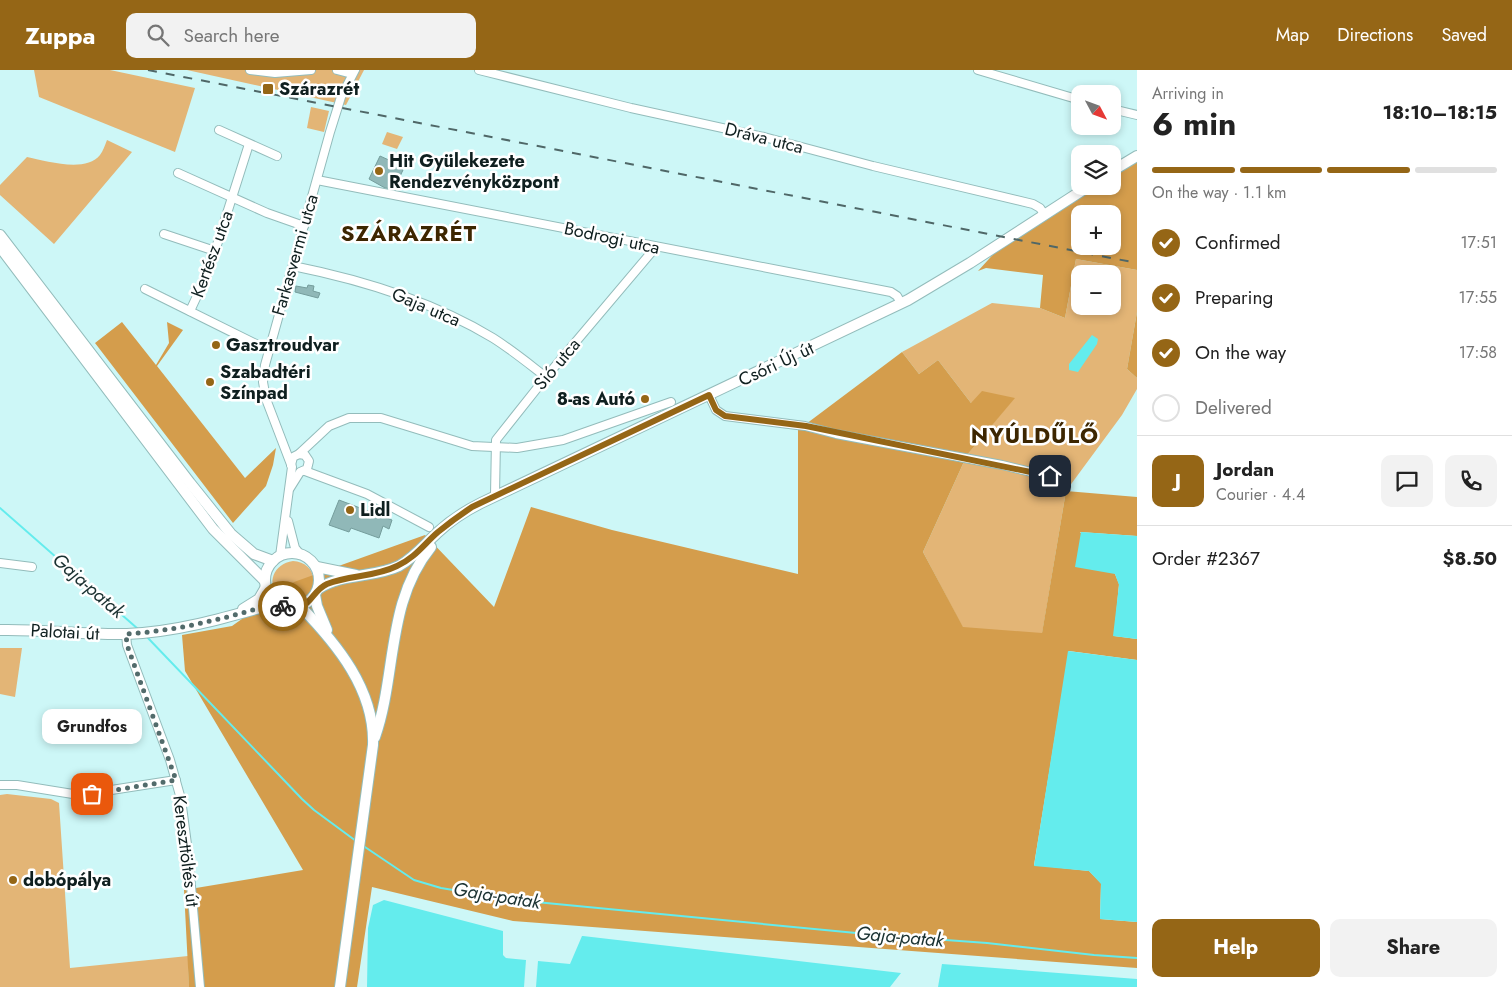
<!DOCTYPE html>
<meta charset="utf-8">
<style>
:root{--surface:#fff;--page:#f2f2f2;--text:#222;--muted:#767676;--line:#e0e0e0;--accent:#956616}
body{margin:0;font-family:Jost,sans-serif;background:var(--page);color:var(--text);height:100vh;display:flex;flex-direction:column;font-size:19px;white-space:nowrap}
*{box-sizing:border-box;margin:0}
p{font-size:16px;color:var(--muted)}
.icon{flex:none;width:28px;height:28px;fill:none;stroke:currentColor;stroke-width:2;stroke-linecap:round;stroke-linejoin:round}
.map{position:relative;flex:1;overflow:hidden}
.drawer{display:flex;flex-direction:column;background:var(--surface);width:375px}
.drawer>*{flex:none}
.needle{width:32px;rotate:131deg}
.tools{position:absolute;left:1071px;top:15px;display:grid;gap:10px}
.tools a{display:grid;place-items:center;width:50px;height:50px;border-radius:10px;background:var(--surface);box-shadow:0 2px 8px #0003;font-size:25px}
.pin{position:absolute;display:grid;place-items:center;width:42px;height:42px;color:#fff;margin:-21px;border-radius:10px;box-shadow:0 2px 8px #0006}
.courier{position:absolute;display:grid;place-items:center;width:50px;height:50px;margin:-25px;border:4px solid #956616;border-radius:50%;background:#fff;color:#222;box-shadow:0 1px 6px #0007}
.bubble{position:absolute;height:35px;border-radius:10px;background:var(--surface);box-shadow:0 2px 8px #0003;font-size:16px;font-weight:700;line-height:35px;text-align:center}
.summary em{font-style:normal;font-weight:700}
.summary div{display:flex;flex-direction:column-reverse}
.summary{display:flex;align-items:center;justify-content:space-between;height:85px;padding:0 15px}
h1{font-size:32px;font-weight:700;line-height:38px}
.bar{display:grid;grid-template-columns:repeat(4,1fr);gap:8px 5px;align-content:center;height:60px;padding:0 15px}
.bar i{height:6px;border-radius:4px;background:var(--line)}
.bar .selected{background:var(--accent)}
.bar p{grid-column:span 4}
.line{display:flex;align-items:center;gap:12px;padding:0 15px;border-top:1px solid var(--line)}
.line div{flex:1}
.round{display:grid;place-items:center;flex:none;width:52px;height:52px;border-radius:10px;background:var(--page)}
ol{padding:0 15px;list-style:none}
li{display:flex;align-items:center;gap:15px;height:55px}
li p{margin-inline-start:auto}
li .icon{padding:5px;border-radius:50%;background:var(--accent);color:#fff;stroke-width:4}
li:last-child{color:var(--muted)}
li i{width:28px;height:28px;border:2px solid var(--line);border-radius:50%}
.primary-button{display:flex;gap:10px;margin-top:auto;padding:10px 15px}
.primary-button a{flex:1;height:58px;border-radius:10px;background:var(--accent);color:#fff;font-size:20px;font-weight:700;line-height:58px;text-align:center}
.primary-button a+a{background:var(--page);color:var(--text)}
header{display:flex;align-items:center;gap:30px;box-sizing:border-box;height:70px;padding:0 25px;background:var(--accent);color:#fff}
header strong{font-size:24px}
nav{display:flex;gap:28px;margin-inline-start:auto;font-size:18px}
.search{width:350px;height:45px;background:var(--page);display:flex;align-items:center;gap:12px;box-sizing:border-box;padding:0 18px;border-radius:10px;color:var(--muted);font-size:19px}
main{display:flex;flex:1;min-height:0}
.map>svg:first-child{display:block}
</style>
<header>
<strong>Zuppa</strong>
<div class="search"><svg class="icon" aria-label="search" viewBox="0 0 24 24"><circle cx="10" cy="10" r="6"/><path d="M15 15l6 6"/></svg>Search here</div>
<nav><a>Map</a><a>Directions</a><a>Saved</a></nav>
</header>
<main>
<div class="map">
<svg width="1137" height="917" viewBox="0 0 1137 917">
<rect width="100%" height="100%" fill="#cdf7f7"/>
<!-- green -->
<g fill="#e3b576" fill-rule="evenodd">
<polygon points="34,0 110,0 195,18 175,82 39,27"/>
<polygon points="187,0 364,0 346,35"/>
<polygon points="311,37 329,41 324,62 307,58"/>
<polygon points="387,62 403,67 397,79 382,74"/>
<path d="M107,70L132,82L54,174L0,125V115L27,87C46,91 86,103 100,85C103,81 105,75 107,70Z"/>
<path d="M1076,189L1137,200V242L1127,299L1137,308V319L1122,345L1066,421L1042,564L963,558L923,482L967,385L1014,328L971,333L938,290L919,304L902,282L992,233L1040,238L1065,248ZM1080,204H1112V236H1080Z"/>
<path d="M293,491C305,492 312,498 314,510L279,528C266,513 273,494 293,491Z"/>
<polygon points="0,578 22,578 15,627 0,624"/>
<polygon points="7,724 51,729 59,733 70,898 188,886 189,917 0,917 0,725"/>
</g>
<!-- forest -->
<g fill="#d49d4c" fill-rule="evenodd">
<path d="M1137,86V200L1076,189L1065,248L1040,238L1043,205L986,198L978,201L1008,168L1089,116H1112L1113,101ZM1080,144H1112V176H1080Z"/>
<polygon points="1137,242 1137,308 1127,299"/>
<polygon points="122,252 156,295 169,273 167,252 183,260 157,296 245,408 276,378 273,395 266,416 233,453 95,273"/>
<polygon points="902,282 919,304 938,290 971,333 982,321 1015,328 967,385 923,482 963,557 1042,563 1066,421 1137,427 1137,466 1080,462 1115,504 1119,514 1114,566 1137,569 1137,590 1069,581 1034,795 1089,801 1101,813 1100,849 1137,852 1137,898 513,851 372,817 357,917 189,917 184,820 303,800 185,601 182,565 232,556 294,512 425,465 494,537 531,437 612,460 798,504 798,360"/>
</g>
<!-- water -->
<g fill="#64eced">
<polygon points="1092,265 1098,269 1097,274 1078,302 1069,300 1069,294"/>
<polygon points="1081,462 1137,466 1137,569 1113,566 1119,515 1115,504 1075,497"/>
<polygon points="1068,581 1137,590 1137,852 1100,849 1101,814 1089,801 1034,796"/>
<polygon points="384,830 503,861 503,885 506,888 526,890 524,917 367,917 368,858 373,835"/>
<polygon points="582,866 583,866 901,903 890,917 536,917 538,891 570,894"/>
<polygon points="942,894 1137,909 1137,917 938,917"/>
</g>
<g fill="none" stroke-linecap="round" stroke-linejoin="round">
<!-- stream -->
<g stroke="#64eced" stroke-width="2">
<polyline points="0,438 138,559"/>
<polyline points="147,567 302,729 314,740 356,771"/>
<polyline points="362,775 414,810 441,818 515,830 877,865 987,873 1094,885 1137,888"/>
</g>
</g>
<!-- building -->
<g fill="#90b8b8" stroke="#759d9c">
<polygon points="380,86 391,91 389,95 403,100 394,119 385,118 369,109"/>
<polygon points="308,215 314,216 313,221 320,223 318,228 295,222 296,216 307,218"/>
<polygon points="339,430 392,450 389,459 383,456 379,468 351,458 349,462 329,455"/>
</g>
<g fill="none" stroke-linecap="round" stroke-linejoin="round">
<defs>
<g id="minor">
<polyline points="250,0 275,3 311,0"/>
<polyline points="337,0 352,4"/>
<polyline points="479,0 631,38 764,67 873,96 1033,134 1040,138 1044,144"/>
<polyline points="978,0 1080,30"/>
<polyline points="1112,39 1137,45"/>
<polyline points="219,60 277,86"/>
<polyline points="178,103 267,143 304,156"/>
<polyline points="317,110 891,222 897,226 901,233"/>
<polyline points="164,164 215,181"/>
<path d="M293,196C363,210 432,231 493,268C512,280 529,294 546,307"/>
<polyline points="145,219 268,280"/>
<polyline points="190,241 209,200 249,74"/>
<polyline points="709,325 716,340 725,346 805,356 836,364 1002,395 1065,410"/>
<polyline points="299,384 329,356 349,348 381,348 472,376 517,378 563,370 671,332"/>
<polyline points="305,401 367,424 429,457"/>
<polyline points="290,418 300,402 307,399 309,391 305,385 299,384 293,387 291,395"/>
<polyline points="495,425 496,370 546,307 655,178"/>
<polyline points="288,451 295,478 300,484"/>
<polyline points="280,486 292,397 266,329 263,312 265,295 330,62 341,27 355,0"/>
<polyline points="0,493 32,497"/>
<polyline points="126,564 127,575 170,690 181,729 188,782 200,917"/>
<polyline points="0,715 17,715 79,725 176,710"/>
</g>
<g id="major">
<polyline points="1112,101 1137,86"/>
<polyline points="0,165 190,413 231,464 254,484 273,491"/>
<polyline points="0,177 213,459 265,511"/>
<circle cx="292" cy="510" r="27"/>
<polyline points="317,497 356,505"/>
<path d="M318,519C341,503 374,508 399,496C415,487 424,475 437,463C450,451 465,441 481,433L908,230L970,193L1089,116"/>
<polyline points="315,525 317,536 327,560"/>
<path d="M300,536C337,574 375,620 373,675L340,917"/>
<polyline points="243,539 259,529 266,517"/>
<path d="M0,560C42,559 84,565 127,564C178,562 228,547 277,533"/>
<path d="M375,667C397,604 386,532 431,477"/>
</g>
</defs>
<!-- minor casing -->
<use href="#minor" stroke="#93bcbb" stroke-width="10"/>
<!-- major casing -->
<use href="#major" stroke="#93bcbb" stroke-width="12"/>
<!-- minor -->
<use href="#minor" stroke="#fff" stroke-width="8"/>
<!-- major -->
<use href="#major" stroke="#fff" stroke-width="10"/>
<!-- rail -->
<polyline stroke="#4f6767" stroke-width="2" stroke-dasharray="9 9" stroke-linecap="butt" points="148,0 1137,193"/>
</g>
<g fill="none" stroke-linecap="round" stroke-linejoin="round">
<!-- done -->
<path stroke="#526b6b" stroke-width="5" stroke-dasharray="0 9" d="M92,724L176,710L127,575L126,564C177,561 227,548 277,533L283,536"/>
<!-- route -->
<path stroke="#956616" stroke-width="6" d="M283,536C312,544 309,522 327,514C350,505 375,507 397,496C415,488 424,474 438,462C449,453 460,445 472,437L709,325L716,340L725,346L806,356L1050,406"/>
</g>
<!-- markers -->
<g fill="#956616" stroke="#fff" stroke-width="2">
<rect x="262" y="13" width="12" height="12" rx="2.5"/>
<circle cx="379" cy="101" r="5"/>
<circle cx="216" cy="275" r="5"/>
<circle cx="210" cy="312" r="5"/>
<circle cx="645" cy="329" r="5"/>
<circle cx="350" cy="440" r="5"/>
<circle cx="13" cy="810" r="5"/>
</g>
<g text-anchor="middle" stroke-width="5" stroke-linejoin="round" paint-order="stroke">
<!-- poi labels -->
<g font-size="18" font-weight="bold" fill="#0f1f1f" stroke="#fff" text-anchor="start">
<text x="279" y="25">Szárazrét</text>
<text x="389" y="97">Hit Gyülekezete<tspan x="389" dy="21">Rendezvényközpont</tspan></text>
<text x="226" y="281">Gasztroudvar</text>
<text x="220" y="308">Szabadtéri<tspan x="220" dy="21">Színpad</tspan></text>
<text x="635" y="335" text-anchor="end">8-as Autó</text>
<text x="360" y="446">Lidl</text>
<text x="23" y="816">dobópálya</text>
</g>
<!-- street labels -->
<g font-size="18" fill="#0f1f1f" stroke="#fff">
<text transform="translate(764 68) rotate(14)" y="6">Dráva utca</text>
<text transform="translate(612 168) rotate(12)" y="6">Bodrogi utca</text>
<text transform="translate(212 184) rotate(-70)" y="6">Kertész utca</text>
<text transform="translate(295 185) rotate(-74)" y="6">Farkasvermi utca</text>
<text transform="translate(426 237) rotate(23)" y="6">Gaja utca</text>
<text transform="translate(557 294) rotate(-50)" y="6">Sió utca</text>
<text transform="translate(776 294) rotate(-25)" y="6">Csóri Új út</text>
<text transform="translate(65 562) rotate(3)" y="6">Palotai út</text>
<text transform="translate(186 781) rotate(83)" y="6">Kereszttöltés út</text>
</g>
<!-- water labels -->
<g font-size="19" font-style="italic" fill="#1b3232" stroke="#fff">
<text transform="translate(89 515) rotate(41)" y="7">Gaja-patak</text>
<text transform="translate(497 825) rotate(9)" y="7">Gaja-patak</text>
<text transform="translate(900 866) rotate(5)" y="7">Gaja-patak</text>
</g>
<!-- district labels -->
<g font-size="22" font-weight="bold" letter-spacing="1" fill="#3d2601" stroke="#fff">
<text x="409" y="171">SZÁRAZRÉT</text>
<text x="1035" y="373">NYÚLDŰLŐ</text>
</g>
</g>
</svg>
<div class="tools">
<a><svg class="needle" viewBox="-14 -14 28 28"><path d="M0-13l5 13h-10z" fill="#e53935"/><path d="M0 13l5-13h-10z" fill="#767676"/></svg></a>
<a><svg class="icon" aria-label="layers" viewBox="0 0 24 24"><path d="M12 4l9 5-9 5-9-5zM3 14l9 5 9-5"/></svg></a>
<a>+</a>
<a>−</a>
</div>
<div class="pin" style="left:92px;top:724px;background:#ea580c"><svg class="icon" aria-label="bag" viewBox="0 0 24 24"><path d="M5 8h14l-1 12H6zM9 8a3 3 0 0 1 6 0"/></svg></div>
<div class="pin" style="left:1050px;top:406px;background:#1f2937"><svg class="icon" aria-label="home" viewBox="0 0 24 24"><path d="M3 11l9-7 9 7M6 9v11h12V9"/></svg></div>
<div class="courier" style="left:283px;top:536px"><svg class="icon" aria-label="bike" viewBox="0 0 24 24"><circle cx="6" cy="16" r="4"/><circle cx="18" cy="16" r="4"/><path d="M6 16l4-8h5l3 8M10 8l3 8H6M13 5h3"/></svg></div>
<div class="bubble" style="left:42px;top:639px;width:100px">Grundfos</div>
</div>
<section class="drawer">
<div class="summary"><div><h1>6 min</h1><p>Arriving in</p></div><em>18:10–18:15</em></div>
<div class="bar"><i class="selected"></i><i class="selected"></i><i class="selected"></i><i></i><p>On the way · 1.1 km</p></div>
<ol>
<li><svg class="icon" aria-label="check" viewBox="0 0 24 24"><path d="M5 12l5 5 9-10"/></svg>Confirmed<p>17:51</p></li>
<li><svg class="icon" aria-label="check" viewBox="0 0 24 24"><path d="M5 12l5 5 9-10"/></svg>Preparing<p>17:55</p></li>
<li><svg class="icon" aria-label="check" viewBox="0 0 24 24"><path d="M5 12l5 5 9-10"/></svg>On the way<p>17:58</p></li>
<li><i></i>Delivered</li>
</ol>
<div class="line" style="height:90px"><b class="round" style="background:var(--accent);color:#fff">J</b><div><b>Jordan</b><p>Courier · 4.4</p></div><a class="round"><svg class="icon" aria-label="chat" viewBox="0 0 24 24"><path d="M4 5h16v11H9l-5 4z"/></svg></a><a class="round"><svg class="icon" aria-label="phone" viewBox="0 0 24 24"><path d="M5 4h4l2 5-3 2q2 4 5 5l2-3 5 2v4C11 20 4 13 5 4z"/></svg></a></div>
<div class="line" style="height:65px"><div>Order #2367</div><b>$8.50</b></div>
<div class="primary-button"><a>Help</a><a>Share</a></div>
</section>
</main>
